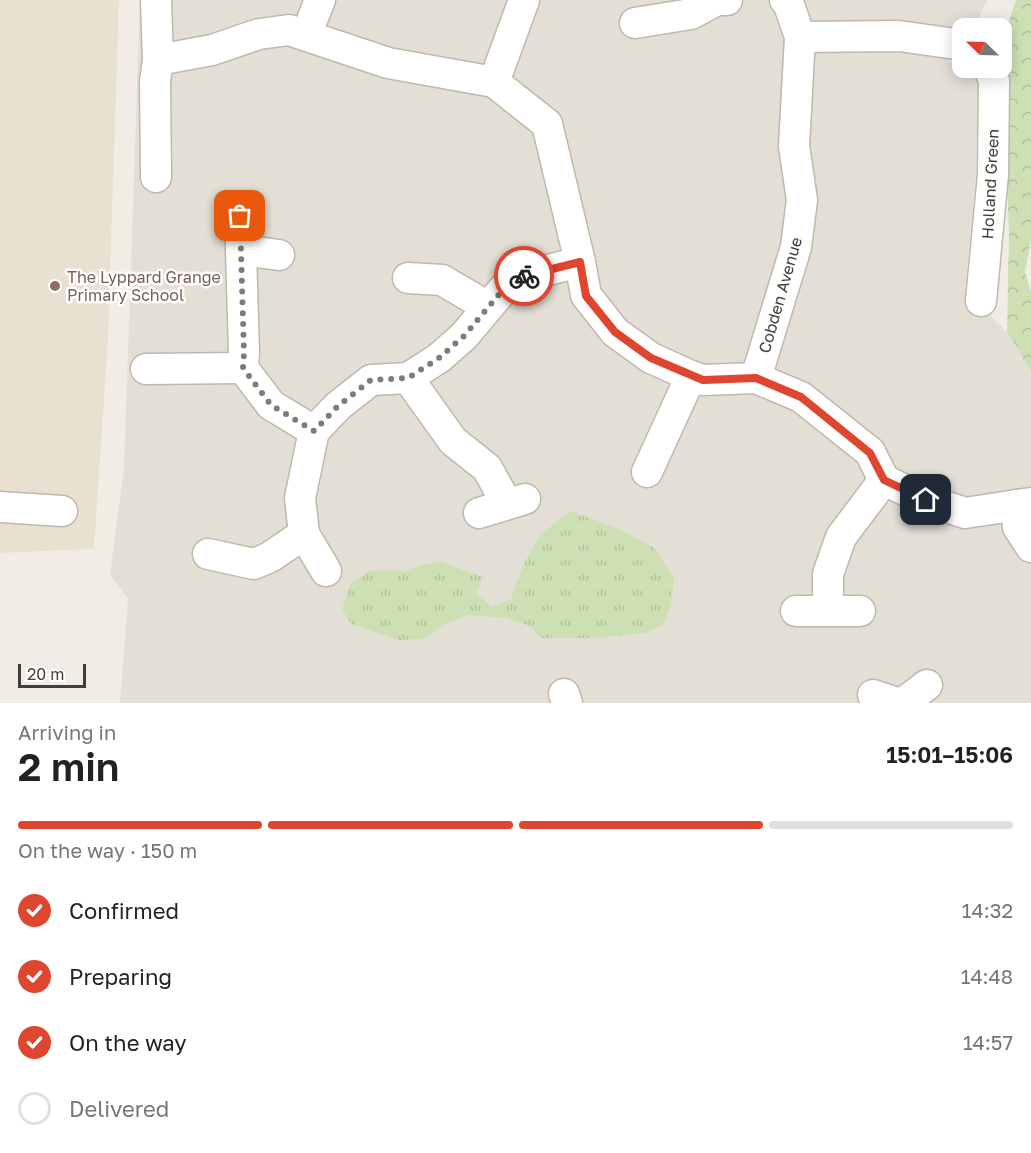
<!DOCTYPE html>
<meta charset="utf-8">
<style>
:root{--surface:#fff;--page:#f2f2f2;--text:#222;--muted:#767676;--line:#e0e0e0;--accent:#df462f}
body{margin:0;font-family:"Golos Text",sans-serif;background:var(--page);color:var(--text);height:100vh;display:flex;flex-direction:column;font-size:22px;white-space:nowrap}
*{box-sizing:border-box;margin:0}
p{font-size:20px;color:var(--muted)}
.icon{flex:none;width:33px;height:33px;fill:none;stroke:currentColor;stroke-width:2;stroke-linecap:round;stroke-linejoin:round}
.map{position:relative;height:703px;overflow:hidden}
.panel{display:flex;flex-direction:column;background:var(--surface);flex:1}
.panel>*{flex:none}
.needle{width:39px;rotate:293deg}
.fabs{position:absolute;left:952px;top:18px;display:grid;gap:12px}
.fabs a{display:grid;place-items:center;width:60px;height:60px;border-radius:12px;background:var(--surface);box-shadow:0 3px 15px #0003;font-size:30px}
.scale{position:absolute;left:18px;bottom:15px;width:68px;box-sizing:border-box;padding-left:6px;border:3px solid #433e36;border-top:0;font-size:16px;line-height:21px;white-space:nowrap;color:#433e36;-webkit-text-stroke:4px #fff;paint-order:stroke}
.pin{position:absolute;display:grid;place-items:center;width:51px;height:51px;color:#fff;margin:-26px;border-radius:12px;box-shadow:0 3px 9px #0006}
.courier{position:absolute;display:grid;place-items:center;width:60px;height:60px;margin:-30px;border:4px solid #df462f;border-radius:50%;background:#fff;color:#222;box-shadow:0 2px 8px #0007}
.head em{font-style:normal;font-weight:600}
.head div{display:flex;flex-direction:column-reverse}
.head{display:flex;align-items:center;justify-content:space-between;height:102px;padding:0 18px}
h1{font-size:39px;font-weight:600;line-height:45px}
.bar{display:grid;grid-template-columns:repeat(4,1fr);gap:9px 6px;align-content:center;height:72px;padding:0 18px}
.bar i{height:8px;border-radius:4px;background:var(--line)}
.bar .on{background:var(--accent)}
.bar p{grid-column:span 4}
ol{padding:0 18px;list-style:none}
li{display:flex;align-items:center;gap:18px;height:66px}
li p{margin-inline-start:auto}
li .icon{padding:6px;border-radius:50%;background:var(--accent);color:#fff;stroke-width:4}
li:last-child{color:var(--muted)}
li i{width:33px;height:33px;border:3px solid var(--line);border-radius:50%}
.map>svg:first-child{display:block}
</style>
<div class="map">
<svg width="1031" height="703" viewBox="0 0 1031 703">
<defs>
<pattern id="forest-crowns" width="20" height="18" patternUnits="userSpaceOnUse" patternTransform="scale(1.5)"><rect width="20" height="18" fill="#cde0b4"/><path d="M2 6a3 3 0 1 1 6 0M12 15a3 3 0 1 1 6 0" fill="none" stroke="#b1c19b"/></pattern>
<pattern id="park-tufts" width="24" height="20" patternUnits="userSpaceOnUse" patternTransform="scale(1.5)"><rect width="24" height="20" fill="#cde0b4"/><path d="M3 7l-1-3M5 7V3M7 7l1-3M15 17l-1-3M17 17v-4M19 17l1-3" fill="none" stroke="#b1c19b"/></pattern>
</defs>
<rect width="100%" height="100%" fill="#f1ede6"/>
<!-- residential -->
<polygon fill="#e4dfd5" points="140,0 987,0 974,28 963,28 963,42 946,59 978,80 976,172 965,291 1007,332 1031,371 1031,703 120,703 128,599 110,575 124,468"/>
<!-- education -->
<polygon fill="#e8e1d2" points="0,0 119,0 108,339 94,549 0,553"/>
<!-- forest -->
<polygon fill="url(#forest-crowns)" points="1016,0 1031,0 1031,240 1025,272 1031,292 1031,371 1007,332 1009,233 1002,42"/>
<!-- park -->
<polygon fill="url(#park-tufts)" points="571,511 622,530 654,548 674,578 671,606 663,625 646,633 596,638 540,638 531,626 505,618 467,615 445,624 424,639 398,640 351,624 342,609 351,583 369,571 403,571 439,561 483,577 476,594 492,607 511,599 523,565 541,534"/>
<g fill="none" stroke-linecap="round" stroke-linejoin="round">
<defs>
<g id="minor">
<polyline points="156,0 158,60 155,81 156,177"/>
<polyline points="635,23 691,14 717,0 727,0"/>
<polyline points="306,35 320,0"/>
<polyline points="800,37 899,36 963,45"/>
<polyline points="158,60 212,50 259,34 289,30 388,63 494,82 547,124 580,262 586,295 615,332 651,358 691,376 703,380 756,378 801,397 870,452 884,480 926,500 965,513 1031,503"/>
<polyline points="494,82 524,0"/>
<polyline points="240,217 244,353 243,368 271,405 314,431"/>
<polyline points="241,250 279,255"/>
<polyline points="408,278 442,280 488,307"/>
<polyline points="981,301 993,174 994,81 989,68"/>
<polyline points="146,369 243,368"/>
<polyline points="408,378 453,441 487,468 507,504"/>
<polyline points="756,378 796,247 802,200 794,146 800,37 789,5 785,0"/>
<polyline points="647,472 691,376"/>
<polyline points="1016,505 1018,527 1031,547"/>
<polyline points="0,507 62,511"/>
<polyline points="479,513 525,499"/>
<polyline points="208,554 254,564 270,557 304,534"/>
<polyline points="326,571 304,534 300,498 314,431 338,406 371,380 408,378 439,358 464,336 512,279 580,262"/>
<polyline points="828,610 828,574 841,537 884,480"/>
<polyline points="796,611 860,611"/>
<polyline points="564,694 567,703"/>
<polyline points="873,695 897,703"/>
<polyline points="903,703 927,685"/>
</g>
</defs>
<!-- minor casing -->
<use href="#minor" stroke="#beb8ad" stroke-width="33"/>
<!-- minor -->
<use href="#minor" stroke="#fff" stroke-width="30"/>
</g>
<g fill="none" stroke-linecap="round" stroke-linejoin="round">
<!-- done -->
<polyline stroke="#807b74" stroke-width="6" stroke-dasharray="0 10.8" points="240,216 244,354 243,368 271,405 314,431 338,406 371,380 408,378 439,358 464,336 512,279 524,276"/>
<!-- route -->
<polyline stroke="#df462f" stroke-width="8" points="524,276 580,262 586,296 615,332 651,358 703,380 756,378 801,397 870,453 884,480 926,500"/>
</g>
<!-- markers -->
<circle fill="#8d6e63" stroke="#fff" stroke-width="2" cx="55" cy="286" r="6"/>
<g text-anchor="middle" stroke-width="5" stroke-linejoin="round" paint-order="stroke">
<!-- street labels -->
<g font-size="16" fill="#433e36" stroke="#fff">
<text transform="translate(990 184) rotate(-87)" y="6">Holland Green</text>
<text transform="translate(780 295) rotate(-74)" y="6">Cobden Avenue</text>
</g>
<!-- education labels -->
<g font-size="16" fill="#785e54" stroke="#fff" text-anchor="start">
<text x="67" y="283">The Lyppard Grange<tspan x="67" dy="18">Primary School</tspan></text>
</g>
</g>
</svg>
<div class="fabs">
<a><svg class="needle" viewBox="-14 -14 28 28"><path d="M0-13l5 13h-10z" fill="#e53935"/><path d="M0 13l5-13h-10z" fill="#767676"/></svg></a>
</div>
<div class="scale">20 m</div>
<div class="pin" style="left:240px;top:216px;background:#ea580c"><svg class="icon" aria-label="bag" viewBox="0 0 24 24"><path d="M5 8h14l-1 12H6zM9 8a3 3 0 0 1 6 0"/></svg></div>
<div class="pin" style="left:926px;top:500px;background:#1f2937"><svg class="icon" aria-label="home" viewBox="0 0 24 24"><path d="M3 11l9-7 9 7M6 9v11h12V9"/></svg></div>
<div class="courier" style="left:524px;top:276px"><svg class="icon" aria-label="bike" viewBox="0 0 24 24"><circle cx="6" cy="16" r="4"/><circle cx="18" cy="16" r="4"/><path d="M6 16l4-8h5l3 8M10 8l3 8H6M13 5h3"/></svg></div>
</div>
<section class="panel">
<div class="head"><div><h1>2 min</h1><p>Arriving in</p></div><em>15:01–15:06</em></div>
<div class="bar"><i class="on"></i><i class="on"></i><i class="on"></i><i></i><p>On the way · 150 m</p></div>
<ol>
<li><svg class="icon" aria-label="check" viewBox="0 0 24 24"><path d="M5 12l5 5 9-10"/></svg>Confirmed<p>14:32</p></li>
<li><svg class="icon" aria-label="check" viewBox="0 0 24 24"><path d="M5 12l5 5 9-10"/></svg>Preparing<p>14:48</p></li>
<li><svg class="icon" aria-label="check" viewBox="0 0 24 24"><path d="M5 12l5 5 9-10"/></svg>On the way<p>14:57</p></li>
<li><i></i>Delivered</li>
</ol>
</section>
